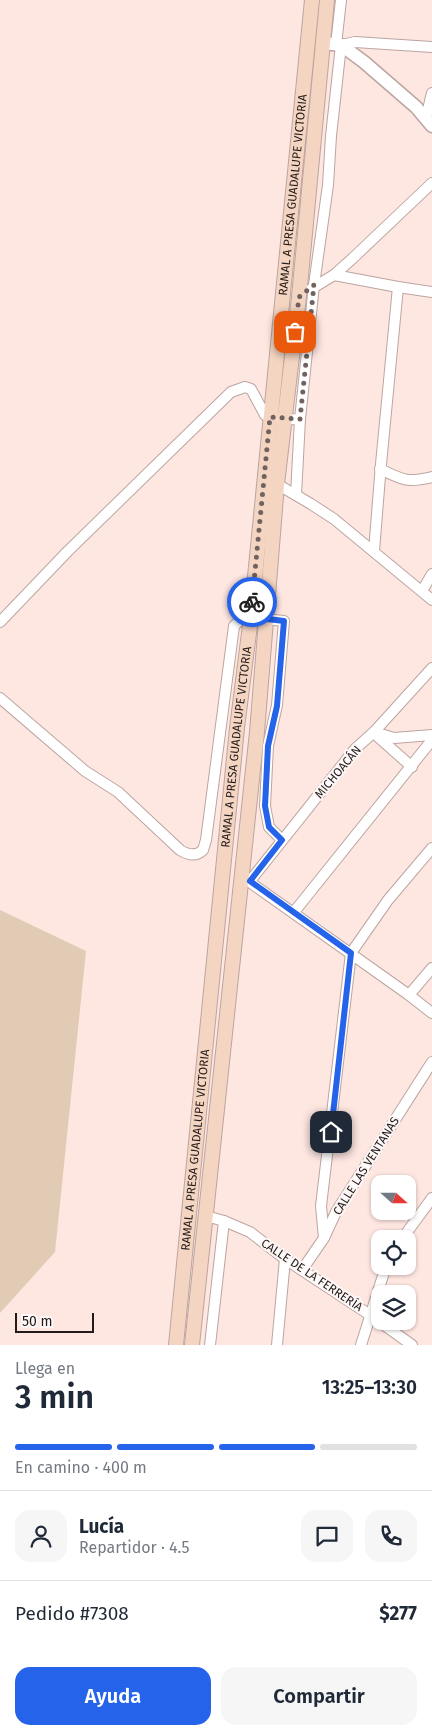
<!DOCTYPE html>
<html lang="es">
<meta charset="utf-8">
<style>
:root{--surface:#fff;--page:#f6f6f7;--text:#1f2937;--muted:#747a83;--line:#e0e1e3;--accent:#2563eb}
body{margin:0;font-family:"Fira Sans",sans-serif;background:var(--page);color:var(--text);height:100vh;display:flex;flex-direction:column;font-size:19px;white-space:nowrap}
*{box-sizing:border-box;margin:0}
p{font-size:16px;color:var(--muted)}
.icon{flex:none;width:28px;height:28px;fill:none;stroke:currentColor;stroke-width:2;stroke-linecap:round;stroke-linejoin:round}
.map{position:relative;height:1345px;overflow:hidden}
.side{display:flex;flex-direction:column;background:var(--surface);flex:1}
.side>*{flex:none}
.needle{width:32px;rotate:111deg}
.controls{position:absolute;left:371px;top:1175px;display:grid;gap:10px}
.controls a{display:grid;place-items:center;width:45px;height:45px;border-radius:10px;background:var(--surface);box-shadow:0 1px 4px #0004;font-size:25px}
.scale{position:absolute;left:15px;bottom:12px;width:79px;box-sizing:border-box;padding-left:5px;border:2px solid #231b19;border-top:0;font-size:14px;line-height:18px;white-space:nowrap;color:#231b19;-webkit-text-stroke:4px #fdf8f7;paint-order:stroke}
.pin{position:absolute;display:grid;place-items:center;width:42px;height:42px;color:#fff;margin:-21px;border-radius:10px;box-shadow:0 2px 8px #0006}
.courier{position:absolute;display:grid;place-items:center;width:50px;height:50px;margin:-25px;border:4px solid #2563eb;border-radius:50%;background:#fff;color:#222;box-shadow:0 1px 6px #0007}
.headline em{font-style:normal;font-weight:600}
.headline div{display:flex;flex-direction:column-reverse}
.headline{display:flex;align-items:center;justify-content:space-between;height:85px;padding:0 15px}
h1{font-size:32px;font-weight:600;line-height:38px}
.bar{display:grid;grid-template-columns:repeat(4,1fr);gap:8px 5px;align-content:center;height:60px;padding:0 15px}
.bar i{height:6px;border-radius:4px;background:var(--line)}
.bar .selected{background:var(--accent)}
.bar p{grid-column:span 4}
.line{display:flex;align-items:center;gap:12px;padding:0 15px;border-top:1px solid var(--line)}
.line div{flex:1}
.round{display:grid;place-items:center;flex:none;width:52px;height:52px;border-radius:15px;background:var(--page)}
.cta{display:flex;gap:10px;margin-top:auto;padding:10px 15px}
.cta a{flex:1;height:58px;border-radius:15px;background:var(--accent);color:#fff;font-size:20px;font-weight:600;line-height:58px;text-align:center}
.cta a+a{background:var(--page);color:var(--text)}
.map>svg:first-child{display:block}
</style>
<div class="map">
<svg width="432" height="1345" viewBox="0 0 432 1345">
<rect width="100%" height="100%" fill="#fee6e1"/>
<!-- green -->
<polygon fill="#e2cbb4" points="0,910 86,951 55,1252 0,1313"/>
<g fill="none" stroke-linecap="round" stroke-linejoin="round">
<defs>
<g id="minor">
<polyline points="336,45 341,0"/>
<polyline points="426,118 432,93"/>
<polyline points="334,275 398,287 432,292"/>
<polyline points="311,289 334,275 353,258 432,183"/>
<path d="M380,469C403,480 407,483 432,477"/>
<polyline points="277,484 311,504 334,519 432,600"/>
<polyline points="296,495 300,419 314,285 328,185 331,136 341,45 355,42 432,47"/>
<polyline points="374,551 381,464 398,287"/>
<polyline points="422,591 432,574"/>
<path d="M0,622L68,551L231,392L245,387L251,389L265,415C275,421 289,419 300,419"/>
<path d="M0,698L85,771L118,792L180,850C188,855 196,857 203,850L206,840L234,626L243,617L284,621L277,705L268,746L265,806L269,827L282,840"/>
<polyline points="374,732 394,738 432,735"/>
<polyline points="376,735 412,767"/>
<polyline points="244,878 409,995 432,1013"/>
<polyline points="250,881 355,749 374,732 432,668"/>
<polyline points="294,912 432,740"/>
<polyline points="409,995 432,968"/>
<polyline points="206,1216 224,1221 250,1232 285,1259 370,1315 412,1345"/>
<polyline points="324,1238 321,1206 351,953 388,900 432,848"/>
<polyline points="402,1239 432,1198"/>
<polyline points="302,1270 324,1238 336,1212 432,1062"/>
<polyline points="210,1345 224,1221"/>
<polyline points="277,1345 285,1259"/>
<polyline points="361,1345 386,1266"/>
</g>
<polyline id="tertiary" points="323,43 341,45 364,62 416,107 432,126"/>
<g id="secondary">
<path id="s1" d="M176,1345L237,728L251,617L312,0"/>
<polyline points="192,1345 257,732 277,484 299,297 327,0"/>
</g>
</defs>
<!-- minor casing -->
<use href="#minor" stroke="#bca5a1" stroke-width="12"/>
<!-- tertiary casing -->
<use href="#tertiary" stroke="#bca5a1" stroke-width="15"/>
<!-- secondary casing -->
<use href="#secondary" stroke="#bca5a1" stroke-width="16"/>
<!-- minor -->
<use href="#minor" stroke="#fff" stroke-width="10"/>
<!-- tertiary -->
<use href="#tertiary" stroke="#fff" stroke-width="12"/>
<!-- secondary -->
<use href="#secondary" stroke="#f4d5c2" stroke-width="14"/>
</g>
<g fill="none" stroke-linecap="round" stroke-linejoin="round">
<!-- done -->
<polyline stroke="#70625f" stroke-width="5" stroke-dasharray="0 9" points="252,602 270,417 300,419 314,285 299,297 295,332"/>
<!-- route -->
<polyline stroke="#2563eb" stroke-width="6" points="252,602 251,617 284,621 277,706 268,746 265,806 269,827 282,840 250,881 351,953 331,1132"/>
</g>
<g text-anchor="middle" stroke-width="4" stroke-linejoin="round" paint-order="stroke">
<!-- street labels -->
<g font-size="12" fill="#231b19" stroke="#fdf8f7">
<text dy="4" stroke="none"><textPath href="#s1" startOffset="1156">RAMAL A PRESA GUADALUPE VICTORIA</textPath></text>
<text dy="4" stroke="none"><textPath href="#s1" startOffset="601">RAMAL A PRESA GUADALUPE VICTORIA</textPath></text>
<text transform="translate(338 772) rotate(-50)" y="4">MICHOACÁN</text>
<text dy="4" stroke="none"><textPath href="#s1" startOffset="196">RAMAL A PRESA GUADALUPE VICTORIA</textPath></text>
<text transform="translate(366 1166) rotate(-58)" y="4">CALLE LAS VENTANAS</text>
<text transform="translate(312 1275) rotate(34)" y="4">CALLE DE LA FERRERÍA</text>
</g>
</g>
</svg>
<div class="controls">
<a><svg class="needle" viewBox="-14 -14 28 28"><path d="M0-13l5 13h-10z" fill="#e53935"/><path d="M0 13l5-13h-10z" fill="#747a83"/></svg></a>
<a><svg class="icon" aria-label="locate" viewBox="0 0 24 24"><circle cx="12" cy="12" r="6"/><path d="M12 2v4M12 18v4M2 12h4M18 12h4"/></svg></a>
<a><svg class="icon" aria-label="layers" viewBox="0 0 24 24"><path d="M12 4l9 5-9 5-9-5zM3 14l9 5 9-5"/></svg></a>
</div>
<div class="scale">50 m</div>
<div class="pin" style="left:295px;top:332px;background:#ea580c"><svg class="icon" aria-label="bag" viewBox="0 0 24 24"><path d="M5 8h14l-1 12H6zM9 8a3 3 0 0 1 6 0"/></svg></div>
<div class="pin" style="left:331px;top:1132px;background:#1f2937"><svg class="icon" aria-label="home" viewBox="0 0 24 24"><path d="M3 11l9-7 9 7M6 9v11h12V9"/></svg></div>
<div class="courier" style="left:252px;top:602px"><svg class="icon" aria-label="bike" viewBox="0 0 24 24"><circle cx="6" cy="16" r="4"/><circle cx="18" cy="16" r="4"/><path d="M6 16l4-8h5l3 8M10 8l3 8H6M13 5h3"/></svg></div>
</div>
<section class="side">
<div class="headline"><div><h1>3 min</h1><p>Llega en</p></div><em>13:25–13:30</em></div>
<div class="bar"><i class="selected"></i><i class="selected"></i><i class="selected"></i><i></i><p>En camino · 400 m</p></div>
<div class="line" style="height:90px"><a class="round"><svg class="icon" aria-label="person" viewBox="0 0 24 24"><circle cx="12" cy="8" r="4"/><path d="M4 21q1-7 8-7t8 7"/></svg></a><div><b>Lucía</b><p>Repartidor · 4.5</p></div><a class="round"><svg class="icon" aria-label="chat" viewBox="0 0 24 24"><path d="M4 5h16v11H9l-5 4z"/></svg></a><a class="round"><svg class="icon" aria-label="phone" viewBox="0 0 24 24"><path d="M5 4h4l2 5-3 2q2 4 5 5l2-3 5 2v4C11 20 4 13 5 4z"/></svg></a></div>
<div class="line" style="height:65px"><div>Pedido #7308</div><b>$277</b></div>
<div class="cta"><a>Ayuda</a><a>Compartir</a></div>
</section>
